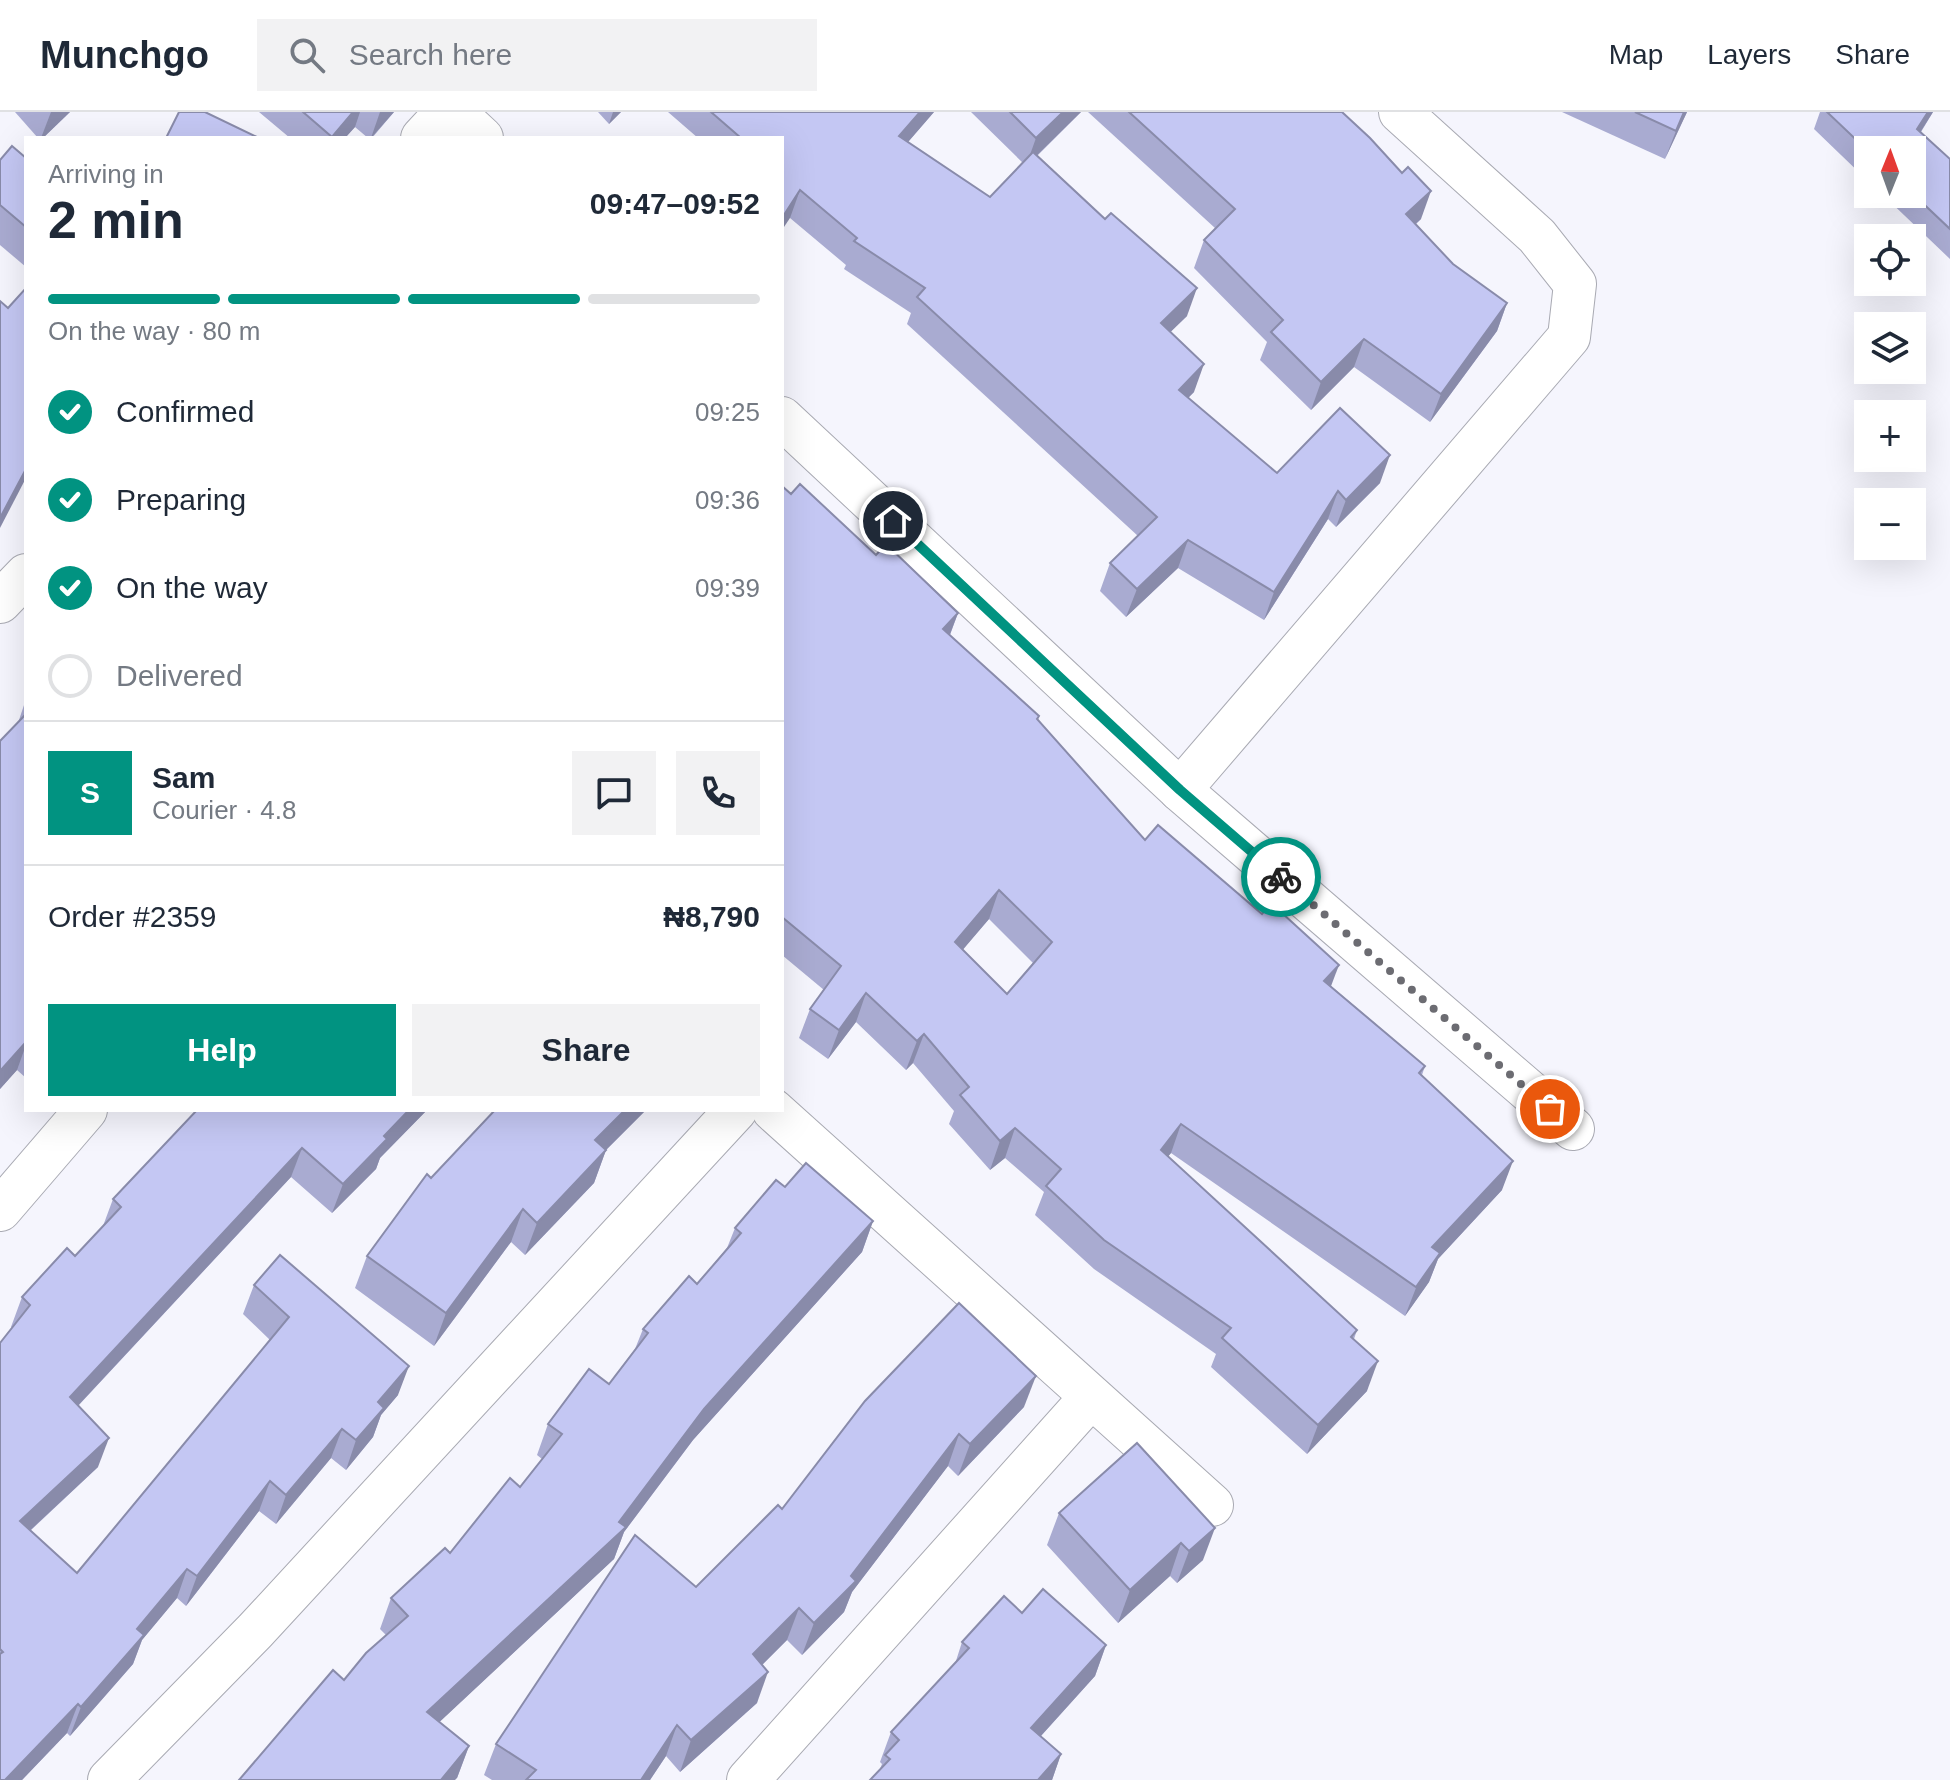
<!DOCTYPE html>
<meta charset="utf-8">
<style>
:root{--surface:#fff;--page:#f2f2f3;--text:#1f2937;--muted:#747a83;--line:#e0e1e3;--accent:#019381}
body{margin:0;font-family:Helvetica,sans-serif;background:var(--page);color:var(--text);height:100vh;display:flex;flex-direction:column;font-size:30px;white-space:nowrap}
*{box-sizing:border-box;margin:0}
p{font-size:26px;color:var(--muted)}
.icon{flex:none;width:44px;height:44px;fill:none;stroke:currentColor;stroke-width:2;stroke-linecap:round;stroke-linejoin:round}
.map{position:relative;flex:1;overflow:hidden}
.drawer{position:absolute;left:24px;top:24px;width:760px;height:976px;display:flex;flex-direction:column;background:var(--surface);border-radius:0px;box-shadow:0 8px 32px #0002}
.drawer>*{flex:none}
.needle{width:52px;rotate:1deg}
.buttons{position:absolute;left:1854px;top:24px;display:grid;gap:16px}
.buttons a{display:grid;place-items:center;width:72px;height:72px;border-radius:0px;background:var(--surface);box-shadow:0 8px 32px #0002;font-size:40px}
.pin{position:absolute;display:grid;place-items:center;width:68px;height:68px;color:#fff;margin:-34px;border:4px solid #fff;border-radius:50%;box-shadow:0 2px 8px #0007}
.courier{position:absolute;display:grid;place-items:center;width:80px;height:80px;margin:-40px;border:6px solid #019381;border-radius:50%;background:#fff;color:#222;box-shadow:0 2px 10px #0007}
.summary em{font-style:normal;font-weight:800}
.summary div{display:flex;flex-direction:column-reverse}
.summary{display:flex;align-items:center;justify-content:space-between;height:136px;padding:0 24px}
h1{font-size:52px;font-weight:800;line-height:60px}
.bar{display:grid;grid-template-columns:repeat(4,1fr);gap:12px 8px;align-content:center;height:96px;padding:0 24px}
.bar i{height:10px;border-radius:6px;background:var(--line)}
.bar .on{background:var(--accent)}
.bar p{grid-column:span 4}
.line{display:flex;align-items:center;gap:20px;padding:0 24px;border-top:2px solid var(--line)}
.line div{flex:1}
.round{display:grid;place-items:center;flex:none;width:84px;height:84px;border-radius:0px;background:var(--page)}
ol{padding:0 24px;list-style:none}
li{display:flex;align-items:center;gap:24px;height:88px}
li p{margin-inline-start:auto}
li .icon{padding:8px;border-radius:50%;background:var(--accent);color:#fff;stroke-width:4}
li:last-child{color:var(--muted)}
li i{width:44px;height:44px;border:4px solid var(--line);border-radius:50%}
.action{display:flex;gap:16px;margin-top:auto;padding:16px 24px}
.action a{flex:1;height:92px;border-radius:0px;background:var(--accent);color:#fff;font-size:32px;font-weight:800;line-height:92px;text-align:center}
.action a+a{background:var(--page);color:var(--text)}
header{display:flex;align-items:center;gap:48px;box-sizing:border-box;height:112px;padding:0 40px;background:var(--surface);border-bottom:2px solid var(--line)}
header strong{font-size:38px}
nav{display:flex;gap:44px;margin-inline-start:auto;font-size:28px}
.search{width:560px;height:72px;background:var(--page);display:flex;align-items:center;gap:20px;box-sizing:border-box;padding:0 28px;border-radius:0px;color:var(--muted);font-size:30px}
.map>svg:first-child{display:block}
</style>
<header>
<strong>Munchgo</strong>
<div class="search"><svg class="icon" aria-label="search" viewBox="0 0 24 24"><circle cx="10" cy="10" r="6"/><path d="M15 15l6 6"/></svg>Search here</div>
<nav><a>Map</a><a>Layers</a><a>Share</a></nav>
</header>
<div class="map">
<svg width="1950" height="1668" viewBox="0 0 1950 1668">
<rect width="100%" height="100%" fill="#f5f5fd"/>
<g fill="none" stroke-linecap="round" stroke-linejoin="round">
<defs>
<g id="minor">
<polyline points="454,0 482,26"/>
<polyline points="422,26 446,0"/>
<polyline points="782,306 1180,678 1573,1017"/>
<polyline points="0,490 26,463"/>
<polyline points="1180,678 1569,225 1575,172 1537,124 1400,0"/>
<polyline points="773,998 1212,1393"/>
<polyline points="0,1098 86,998"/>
<polyline points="109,1668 255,1519 736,998"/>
<polyline points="748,1668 1091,1285"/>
</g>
</defs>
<!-- minor casing -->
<use href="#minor" stroke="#a9aab3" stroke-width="44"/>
<!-- minor -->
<use href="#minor" stroke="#fff" stroke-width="42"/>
</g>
<!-- wall -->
<g fill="#a9abd1" fill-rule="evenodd">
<polygon points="15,0 70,0 43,26 38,26"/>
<polygon points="259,0 394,0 372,26 368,26 355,15 345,26 290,26"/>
<polygon points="598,0 621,0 609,12"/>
<polygon points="668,0 934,0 908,30 990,85 1023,51 971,0 1081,0 1037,44 1187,204 1170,220 1194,280 1188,286 1277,361 1380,371 1336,415 1328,407 1264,508 1178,456 1126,505 1100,479 1110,451 1138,424 907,212 911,201 844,157 846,153 790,106 782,26 698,26"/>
<polygon points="1088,0 1342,0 1421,107 1416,112 1453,152 1507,191 1497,219 1430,310 1354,255 1311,298 1260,248 1267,230 1194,156 1204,128 1215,116"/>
<polygon points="1562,0 1687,0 1665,47"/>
<polygon points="1820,0 1933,0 1921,20 1950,47 1950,147 1882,82 1912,82 1912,38 1868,38 1868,69 1814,17"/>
<polygon points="26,46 26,155 0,133 0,48"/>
<path d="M782,374L791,382L958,501L950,523L1039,604L1038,608L1145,728L1331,874L1425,954L1422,963L1502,1078L1438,1147L1429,1170L1405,1204L1171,1041L1168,1044L1357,1218L1354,1227L1367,1279L1307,1342L1211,1255L1216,1242L1094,1157L1035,1103L1044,1080L1005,1046L990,1058L949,1012L954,999L913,951L906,958L856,910L828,947L799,926L810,897L824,878L782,843ZM989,807L1033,851L1007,882L962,838Z"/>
<polygon points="26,587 26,966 17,958 0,977 0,629 18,611"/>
<polygon points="197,998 427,998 380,1046 376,1057 332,1101 291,1065 78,1294 98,1355 30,1419 77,1461 270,1228 243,1202 254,1173 398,1283 381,1303 373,1325 346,1358 331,1346 276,1412 259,1399 186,1494 177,1486 142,1528 133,1552 70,1624 67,1621 22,1668 0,1668 0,1231 12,1215 11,1215 22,1185 75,1144 103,1114 113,1087"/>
<polygon points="495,998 646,998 606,1038 594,1071 525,1143 511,1130 434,1234 355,1176 367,1144 431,1066"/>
<polygon points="785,1075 873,1109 862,1140 693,1328 624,1420 614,1447 439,1610 469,1634 457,1666 344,1568 386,1523 380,1517 391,1486 450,1441 520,1375 542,1347 537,1343 548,1312 609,1272 635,1237 643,1217 697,1172 727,1136 735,1116"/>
<polygon points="1024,1295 958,1364 948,1354 852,1480 844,1500 802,1543 787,1528 762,1553 757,1591 680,1660 666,1644 650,1668 492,1668 484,1663 496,1632 696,1475 782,1397"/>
<polygon points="1137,1331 1203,1448 1177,1471 1170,1464 1118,1511 1047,1433 1059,1401"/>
<polygon points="1022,1501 1106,1533 1095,1564 1041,1624 1061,1642 1052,1668 870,1668 880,1657 882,1652 880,1650 891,1620 955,1552 962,1530"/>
</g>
<!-- shaded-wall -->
<g fill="#898baa">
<polygon points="51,0 70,0 43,26 41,26"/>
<polygon points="353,0 360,0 355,15 345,26 331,26"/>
<polygon points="380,0 394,0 371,26"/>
<polygon points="613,0 621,0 609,12"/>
<polygon points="920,0 934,0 889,52 899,24"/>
<polygon points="1063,0 1081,0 1026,54 1036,26"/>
<polygon points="1684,0 1687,0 1665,47 1676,19"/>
<polygon points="1928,0 1933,0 1909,38 1917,17"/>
<polygon points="800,78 790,106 782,118 782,106"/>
<polygon points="1431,79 1421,107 1396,129 1406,102"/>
<polygon points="1197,176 1187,204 1151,239 1161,211"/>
<polygon points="1507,191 1497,219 1430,310 1441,282"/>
<polygon points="1364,227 1354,255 1311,298 1321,270"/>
<polygon points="1204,252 1194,280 1168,306 1179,278"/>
<polygon points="1390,343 1380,371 1336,415 1346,388"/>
<polygon points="26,357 26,366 0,416 0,406"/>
<polygon points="1338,379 1328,407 1264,508 1274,480"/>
<polygon points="1188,428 1178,456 1126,505 1137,477"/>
<polygon points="958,501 947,530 943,517"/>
<polygon points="999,778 989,807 944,860 955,830"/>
<polygon points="1339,853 1328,882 1324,869"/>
<polygon points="866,881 856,910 828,947 839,918"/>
<polygon points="924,922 913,951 906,958 917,929"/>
<polygon points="26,930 26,933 17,958 0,977 0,959"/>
<polygon points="409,998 427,998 380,1046 376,1057 332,1101 343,1072 384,1024"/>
<polygon points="625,998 646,998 583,1061 595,1028"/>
<polygon points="1181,1012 1171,1041 1150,1067 1161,1038"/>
<polygon points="1015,1016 1005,1046 990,1058 1000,1029"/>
<polygon points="302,1036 291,1065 59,1314 70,1285"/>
<polygon points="606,1038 594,1071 525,1143 537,1111"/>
<polygon points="1513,1049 1502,1078 1438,1147 1429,1170 1405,1204 1432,1135"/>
<polygon points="523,1097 511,1130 434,1234 446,1201"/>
<polygon points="873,1109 862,1140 693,1328 624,1420 614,1447 416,1632 427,1600 619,1410 704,1297"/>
<polygon points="1378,1249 1367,1279 1307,1342 1318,1313"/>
<polygon points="409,1254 398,1283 381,1303 373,1325 346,1358 356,1328 378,1290"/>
<polygon points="1036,1264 1024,1295 958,1364 970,1332"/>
<polygon points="342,1317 331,1346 276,1412 286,1383"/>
<polygon points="959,1322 948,1354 852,1480 844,1500 802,1543 814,1511"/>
<polygon points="109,1326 98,1355 9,1438 20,1409"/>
<polygon points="270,1369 259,1399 186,1494 197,1464"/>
<polygon points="1215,1416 1203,1448 1177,1471 1189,1439"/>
<polygon points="1181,1431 1170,1464 1118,1511 1130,1478"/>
<polygon points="187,1457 177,1486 142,1528 133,1552 70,1624 81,1595 137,1517"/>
<polygon points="799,1496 787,1528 741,1574 753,1542"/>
<polygon points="1106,1533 1095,1564 1020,1647 1031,1616"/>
<polygon points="768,1560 757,1591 680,1660 691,1628"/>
<polygon points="78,1592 67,1621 22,1668 5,1668"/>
<polygon points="677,1613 666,1644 650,1668 641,1668"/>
<polygon points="469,1634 457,1666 455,1668 441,1668"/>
<polygon points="1061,1642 1052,1668 1038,1668"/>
</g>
<!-- building -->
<g fill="#c4c7f3" stroke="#898baa" stroke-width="2" fill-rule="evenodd">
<polygon points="179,0 205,0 259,26 166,26"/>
<polygon points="303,0 353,0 332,25"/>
<polygon points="711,0 920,0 899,24 990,85 1033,40 1105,107 1111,101 1197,176 1161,211 1204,252 1179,278 1277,361 1340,296 1390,343 1346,388 1338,379 1274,480 1188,428 1137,477 1110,451 1157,405 917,185 925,176 854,129 857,126 800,78 782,106 782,26 741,26"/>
<polygon points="1010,0 1063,0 1036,26"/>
<polygon points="1129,0 1342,0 1370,26 1402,61 1408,55 1431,79 1406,102 1453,152 1507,191 1441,282 1364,227 1321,270 1271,220 1283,208 1204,128 1235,97"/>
<polygon points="1635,0 1684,0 1676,19"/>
<polygon points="1827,0 1928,0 1917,17 1950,47 1950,117 1912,81 1912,38 1868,38 1868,39"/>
<polygon points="12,34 26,46 26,115 0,93 0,48"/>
<polygon points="26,176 26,357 0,406 0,189 8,196"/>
<path d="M800,372L876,443L886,432L958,501L943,517L1039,604L1037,607L1145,728L1158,713L1262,802L1271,791L1339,853L1324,869L1425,954L1419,961L1513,1049L1432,1135L1440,1141L1416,1175L1181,1012L1161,1038L1357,1218L1351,1225L1378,1249L1318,1313L1222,1226L1231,1216L1104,1128L1046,1074L1061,1057L1015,1016L1000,1029L960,983L969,975L924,922L917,929L866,881L839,918L810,897L841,854L782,805V374L791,382ZM999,778L1052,830L1007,882L955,830Z"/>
<polygon points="26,602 26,930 0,959 0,629"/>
<polygon points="197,998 409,998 384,1024 387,1027 343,1072 302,1036 70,1285 109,1326 20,1409 77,1461 289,1205 254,1173 280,1143 409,1254 378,1290 384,1296 356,1328 342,1317 286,1383 270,1369 197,1464 187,1457 137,1517 144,1523 81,1595 78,1592 5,1668 0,1668 0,1542 3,1540 0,1537 0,1231 30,1193 22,1185 67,1136 75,1144 121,1095 113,1087"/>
<polygon points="495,998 625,998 595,1028 606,1038 537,1111 523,1097 446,1201 367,1144 427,1062 431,1066"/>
<polygon points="806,1051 873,1109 704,1297 619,1410 626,1415 427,1600 469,1634 441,1668 239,1668 333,1558 344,1568 366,1541 408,1504 391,1486 445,1436 450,1441 510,1366 520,1375 562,1322 548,1312 589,1257 609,1272 648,1221 643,1217 689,1164 697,1172 741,1121 735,1116 776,1068 785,1075"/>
<polygon points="959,1191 1036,1264 970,1332 959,1322 851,1464 856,1469 814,1511 799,1496 753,1542 768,1560 691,1628 677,1613 641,1668 526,1668 536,1658 496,1632 635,1423 696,1475 778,1393 782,1397 865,1289"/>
<polygon points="1137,1331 1215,1416 1189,1439 1181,1431 1130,1478 1059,1401"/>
<polygon points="1043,1477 1106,1533 1031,1616 1061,1642 1038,1668 870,1668 890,1647 885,1643 899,1628 891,1620 969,1536 962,1530 1004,1484 1022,1501"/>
</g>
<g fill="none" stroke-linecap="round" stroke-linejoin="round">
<!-- done -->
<polyline stroke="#6c6c72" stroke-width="8" stroke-dasharray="0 14.4" points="1281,765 1550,997"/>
<!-- route -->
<polyline stroke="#019381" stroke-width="10" points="893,409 1180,678 1281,765"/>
</g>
</svg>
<div class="buttons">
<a><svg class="needle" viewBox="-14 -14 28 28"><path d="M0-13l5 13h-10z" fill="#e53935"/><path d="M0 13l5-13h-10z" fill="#747a83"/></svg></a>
<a><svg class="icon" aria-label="locate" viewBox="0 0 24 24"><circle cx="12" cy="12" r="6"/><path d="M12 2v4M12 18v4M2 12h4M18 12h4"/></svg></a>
<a><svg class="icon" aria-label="layers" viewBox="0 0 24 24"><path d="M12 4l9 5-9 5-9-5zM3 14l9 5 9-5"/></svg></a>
<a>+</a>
<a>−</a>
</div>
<div class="pin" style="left:1550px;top:997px;background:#ea580c"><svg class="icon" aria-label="bag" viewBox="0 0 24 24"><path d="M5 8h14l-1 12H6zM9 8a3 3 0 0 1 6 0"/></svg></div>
<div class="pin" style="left:893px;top:409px;background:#1f2937"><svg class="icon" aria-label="home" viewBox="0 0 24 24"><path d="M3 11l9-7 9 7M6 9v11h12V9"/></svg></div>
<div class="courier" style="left:1281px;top:765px"><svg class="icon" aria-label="bike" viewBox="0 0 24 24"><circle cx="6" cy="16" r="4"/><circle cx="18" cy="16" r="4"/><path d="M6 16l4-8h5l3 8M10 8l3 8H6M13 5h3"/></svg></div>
<section class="drawer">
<div class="summary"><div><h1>2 min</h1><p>Arriving in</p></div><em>09:47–09:52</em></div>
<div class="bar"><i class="on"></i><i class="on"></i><i class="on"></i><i></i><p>On the way · 80 m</p></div>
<ol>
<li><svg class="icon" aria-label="check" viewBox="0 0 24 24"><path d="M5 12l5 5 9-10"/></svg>Confirmed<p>09:25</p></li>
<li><svg class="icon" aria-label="check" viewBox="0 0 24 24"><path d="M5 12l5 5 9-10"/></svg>Preparing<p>09:36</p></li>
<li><svg class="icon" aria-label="check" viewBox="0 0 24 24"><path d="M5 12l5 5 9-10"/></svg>On the way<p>09:39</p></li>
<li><i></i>Delivered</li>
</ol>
<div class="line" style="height:144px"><b class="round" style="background:var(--accent);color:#fff">S</b><div><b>Sam</b><p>Courier · 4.8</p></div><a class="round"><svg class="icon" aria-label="chat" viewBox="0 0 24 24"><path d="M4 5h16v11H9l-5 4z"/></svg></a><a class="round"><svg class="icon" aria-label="phone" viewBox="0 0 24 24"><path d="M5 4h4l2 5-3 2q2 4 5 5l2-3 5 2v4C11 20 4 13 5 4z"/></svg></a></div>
<div class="line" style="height:104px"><div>Order #2359</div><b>₦8,790</b></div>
<div class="action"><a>Help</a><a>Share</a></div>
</section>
</div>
